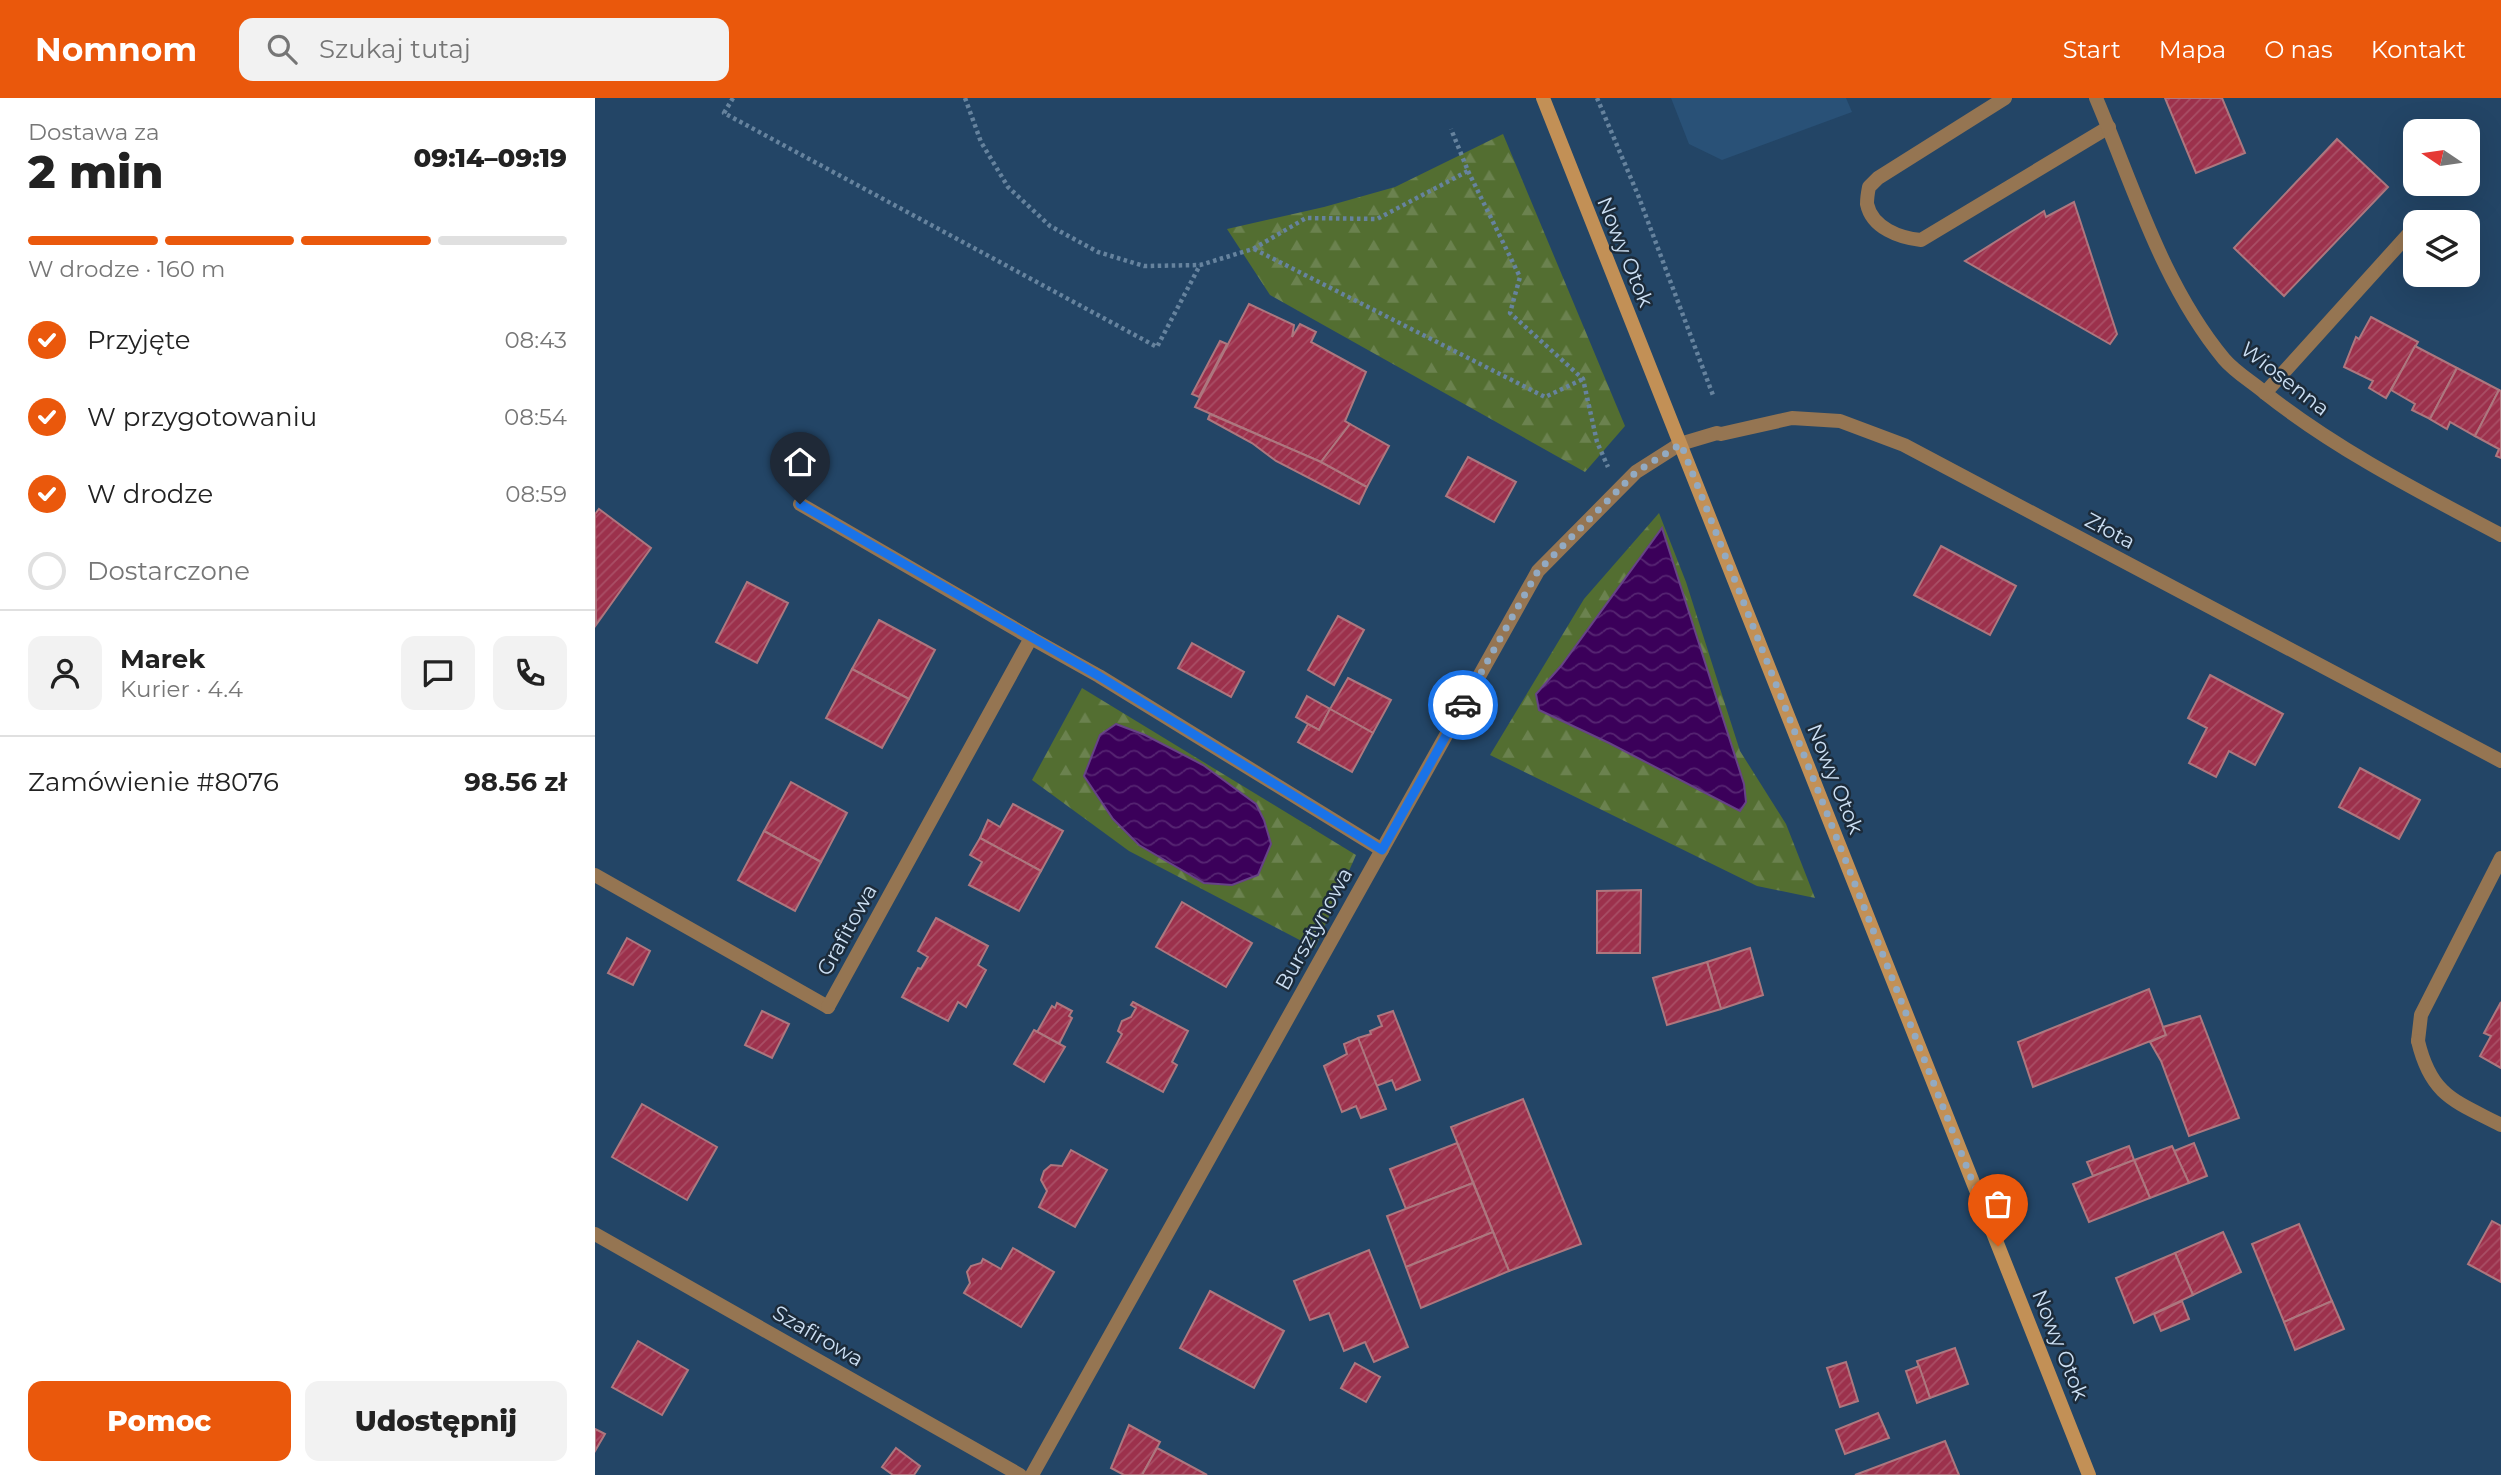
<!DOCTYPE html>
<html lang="pl">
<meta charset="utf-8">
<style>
:root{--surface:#fff;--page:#f2f2f2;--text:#222;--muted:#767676;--line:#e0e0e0;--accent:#ea580c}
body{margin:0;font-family:Montserrat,sans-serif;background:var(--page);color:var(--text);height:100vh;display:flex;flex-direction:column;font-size:26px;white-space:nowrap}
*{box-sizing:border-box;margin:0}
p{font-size:23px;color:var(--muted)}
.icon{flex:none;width:38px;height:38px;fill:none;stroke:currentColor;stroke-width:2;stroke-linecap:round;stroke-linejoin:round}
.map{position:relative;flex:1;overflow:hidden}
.drawer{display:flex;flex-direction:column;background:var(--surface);width:595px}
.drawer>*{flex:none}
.needle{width:46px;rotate:283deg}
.controls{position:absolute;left:1808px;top:21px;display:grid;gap:14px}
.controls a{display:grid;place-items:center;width:77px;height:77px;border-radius:14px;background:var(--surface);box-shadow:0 7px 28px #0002;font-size:35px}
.pin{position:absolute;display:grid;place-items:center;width:60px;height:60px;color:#fff;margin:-72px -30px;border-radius:50% 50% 50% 0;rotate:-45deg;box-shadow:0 0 7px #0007}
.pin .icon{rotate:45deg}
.courier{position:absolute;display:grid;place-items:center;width:70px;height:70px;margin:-35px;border:5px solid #1a73e8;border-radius:50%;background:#fff;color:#222;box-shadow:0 2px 9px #0007}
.overview em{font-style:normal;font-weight:800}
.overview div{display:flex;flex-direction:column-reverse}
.overview{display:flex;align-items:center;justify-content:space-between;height:119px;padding:0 28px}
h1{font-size:46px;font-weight:800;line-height:52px}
.bar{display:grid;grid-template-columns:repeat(4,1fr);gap:10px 7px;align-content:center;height:84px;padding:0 28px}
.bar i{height:9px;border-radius:5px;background:var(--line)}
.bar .active{background:var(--accent)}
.bar p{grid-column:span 4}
.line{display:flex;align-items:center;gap:18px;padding:0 28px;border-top:2px solid var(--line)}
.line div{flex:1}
.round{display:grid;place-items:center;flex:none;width:74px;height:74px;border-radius:14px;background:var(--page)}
ol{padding:0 28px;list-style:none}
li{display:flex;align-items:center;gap:21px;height:77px}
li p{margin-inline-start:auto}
li .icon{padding:7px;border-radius:50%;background:var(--accent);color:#fff;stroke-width:4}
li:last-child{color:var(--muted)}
li i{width:38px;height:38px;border:4px solid var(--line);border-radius:50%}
.primary-button{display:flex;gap:14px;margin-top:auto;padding:14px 28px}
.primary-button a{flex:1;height:80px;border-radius:14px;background:var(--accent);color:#fff;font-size:28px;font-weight:800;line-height:80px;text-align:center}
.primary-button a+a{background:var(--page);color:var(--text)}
header{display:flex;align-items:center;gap:42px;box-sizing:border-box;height:98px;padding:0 35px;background:var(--accent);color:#fff}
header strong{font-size:33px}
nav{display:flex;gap:38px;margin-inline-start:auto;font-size:24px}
.search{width:490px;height:63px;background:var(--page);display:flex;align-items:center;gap:18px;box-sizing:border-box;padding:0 24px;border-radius:14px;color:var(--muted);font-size:26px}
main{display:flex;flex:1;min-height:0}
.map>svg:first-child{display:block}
</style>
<header>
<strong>Nomnom</strong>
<div class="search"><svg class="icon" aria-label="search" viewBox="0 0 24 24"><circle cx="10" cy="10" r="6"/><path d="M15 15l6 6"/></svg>Szukaj tutaj</div>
<nav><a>Start</a><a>Mapa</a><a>O nas</a><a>Kontakt</a></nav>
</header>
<main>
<section class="drawer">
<div class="overview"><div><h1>2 min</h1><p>Dostawa za</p></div><em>09:14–09:19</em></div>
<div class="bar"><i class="active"></i><i class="active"></i><i class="active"></i><i></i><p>W drodze · 160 m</p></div>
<ol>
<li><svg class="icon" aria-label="check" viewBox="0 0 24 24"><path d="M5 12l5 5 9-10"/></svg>Przyjęte<p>08:43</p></li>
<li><svg class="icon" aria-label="check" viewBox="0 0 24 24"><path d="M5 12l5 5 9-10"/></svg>W przygotowaniu<p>08:54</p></li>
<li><svg class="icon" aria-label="check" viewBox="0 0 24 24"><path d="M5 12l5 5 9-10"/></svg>W drodze<p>08:59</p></li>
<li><i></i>Dostarczone</li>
</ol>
<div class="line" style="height:126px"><a class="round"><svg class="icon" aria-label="person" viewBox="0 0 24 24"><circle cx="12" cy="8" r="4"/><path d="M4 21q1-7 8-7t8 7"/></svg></a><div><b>Marek</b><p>Kurier · 4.4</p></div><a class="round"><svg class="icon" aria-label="chat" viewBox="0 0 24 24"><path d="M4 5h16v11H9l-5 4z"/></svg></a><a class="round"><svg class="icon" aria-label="phone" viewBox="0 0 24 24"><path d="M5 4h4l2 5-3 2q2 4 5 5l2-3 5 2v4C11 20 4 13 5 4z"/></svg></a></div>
<div class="line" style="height:91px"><div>Zamówienie #8076</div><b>98.56 zł</b></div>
<div class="primary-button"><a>Pomoc</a><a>Udostępnij</a></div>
</section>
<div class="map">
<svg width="1906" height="1377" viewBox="0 0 1906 1377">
<defs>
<pattern id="forest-firs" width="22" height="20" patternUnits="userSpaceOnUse" patternTransform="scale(1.75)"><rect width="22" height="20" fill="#536e31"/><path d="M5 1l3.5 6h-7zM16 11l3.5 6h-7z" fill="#6b824f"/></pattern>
<pattern id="water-waves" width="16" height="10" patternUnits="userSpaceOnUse" patternTransform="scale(1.75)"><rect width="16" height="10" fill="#3b005a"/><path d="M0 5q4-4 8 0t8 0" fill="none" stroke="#562572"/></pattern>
<pattern id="building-hatch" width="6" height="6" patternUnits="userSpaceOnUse" patternTransform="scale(1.75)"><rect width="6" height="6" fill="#9c314c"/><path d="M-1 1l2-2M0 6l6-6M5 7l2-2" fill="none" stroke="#a94f66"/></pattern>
</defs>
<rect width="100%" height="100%" fill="#234566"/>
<!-- built -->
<polygon fill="#295177" points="1076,0 1251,0 1257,14 1127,62 1094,46"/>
<!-- forest -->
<g fill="url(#forest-firs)">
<polygon points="908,36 1030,328 990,374 675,197 632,131 729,109 800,89"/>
<polygon points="1064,415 1091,484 1145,653 1191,726 1220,800 1162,788 895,657 989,501"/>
<polygon points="487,590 761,757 720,850 534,753 437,682"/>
</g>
<!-- water -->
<g fill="url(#water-waves)" stroke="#674388" stroke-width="2">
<polygon points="1067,430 1149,686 1151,704 1145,713 1014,645 944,612 941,596 966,568"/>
<polygon points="521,626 550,637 608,667 661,706 669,722 676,746 663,777 637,787 609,785 544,747 518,721 489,678 505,637"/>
</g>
<!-- building -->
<g fill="url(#building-hatch)" stroke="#ad777f" stroke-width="2">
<polygon points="1570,0 1627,0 1650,55 1601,75"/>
<polygon points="1742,41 1793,89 1689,198 1639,150"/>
<polygon points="1479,104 1522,236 1515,246 1370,163 1449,113 1451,119"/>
<polygon points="654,206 699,227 697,239 705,226 721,234 716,244 771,274 750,323 755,326 726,364 600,309"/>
<polygon points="1776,219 1823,244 1791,300 1774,290 1778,283 1749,269 1761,239 1764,241"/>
<polygon points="625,243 632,246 604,299 597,296"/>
<polygon points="1820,248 1862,270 1835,321 1817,312 1820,306 1796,292"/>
<polygon points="1862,270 1904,292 1880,338 1855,324 1852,331 1835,321"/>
<polygon points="1904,292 1906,293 1906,360 1901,358 1904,351 1880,338"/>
<polygon points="615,316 726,364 772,389 764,406 681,363 657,345 613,321"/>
<polygon points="755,326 794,348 772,389 726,364"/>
<polygon points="873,359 921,384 899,424 851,398"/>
<polygon points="4,411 56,450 1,527 0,416"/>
<polygon points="1346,448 1421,488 1395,537 1319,497"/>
<polygon points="152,484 193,505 162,565 121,544"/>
<polygon points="743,518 769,532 739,587 713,572"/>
<polygon points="284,522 340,552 314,601 257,571"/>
<polygon points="597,545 649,574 636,599 583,570"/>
<polygon points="257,571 314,601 287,650 231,620"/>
<polygon points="1615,577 1688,616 1660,667 1634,653 1621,679 1594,665 1612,630 1593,620"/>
<polygon points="753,580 796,602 778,635 735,611"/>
<polygon points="712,598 735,611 724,632 701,619"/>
<polygon points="735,611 778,635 757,674 703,644 713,626 724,632"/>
<polygon points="1765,670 1825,702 1804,741 1744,709"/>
<polygon points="196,684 252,715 226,764 169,733"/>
<polygon points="418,706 468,733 446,773 385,740 393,722 405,729"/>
<polygon points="169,733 226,764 200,813 143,782"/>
<polygon points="385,740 446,773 424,813 374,787 387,764 375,757"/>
<polygon points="1046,792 1045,855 1002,855 1002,793"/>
<polygon points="587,804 657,845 631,889 561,849"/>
<polygon points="341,820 393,848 383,867 391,872 371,909 363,904 353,923 307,899 323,870 326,871 333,859 323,853"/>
<polygon points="32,840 55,853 38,887 13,875"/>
<polygon points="1155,850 1168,897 1126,911 1112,864"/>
<polygon points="1112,864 1126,911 1072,927 1058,880"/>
<polygon points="1554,891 1571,937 1438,989 1423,944"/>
<polygon points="538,904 593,933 577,964 582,967 568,994 512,964 527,936 523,933 527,923 536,919 541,910 536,907"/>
<polygon points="1906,904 1906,970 1885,958 1896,938 1889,935"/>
<polygon points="462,905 477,913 474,918 477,920 464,946 442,934 457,908 460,910"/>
<polygon points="167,913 194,926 177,960 150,947"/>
<polygon points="798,913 825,982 801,992 797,982 781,988 763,940 776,936 775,933 787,928 783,918"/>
<polygon points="1605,918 1644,1020 1594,1038 1566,963 1555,944 1571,937 1568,929"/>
<polygon points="439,932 470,949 449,984 419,966"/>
<polygon points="763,940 791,1011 766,1020 761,1008 747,1014 729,968 752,956 749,946"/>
<polygon points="928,1001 986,1146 914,1173 856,1029"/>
<polygon points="47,1006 122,1049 92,1102 17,1059"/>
<polygon points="862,1045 878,1085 811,1111 795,1071"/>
<polygon points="1599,1045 1612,1078 1594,1085 1579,1053"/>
<polygon points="1534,1048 1539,1062 1498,1078 1492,1064"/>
<polygon points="1577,1048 1594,1085 1555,1100 1539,1062"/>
<polygon points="476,1052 512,1072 480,1129 444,1109 452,1093 446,1082 449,1073 456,1067 467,1068"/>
<polygon points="1539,1062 1555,1100 1494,1124 1478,1086"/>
<polygon points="878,1085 898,1134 811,1169 792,1118"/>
<polygon points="1897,1123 1906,1128 1906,1184 1873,1166"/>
<polygon points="1704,1126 1737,1203 1689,1224 1657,1146"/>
<polygon points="898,1134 914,1173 826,1210 811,1169"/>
<polygon points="1628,1134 1646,1174 1598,1197 1580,1155"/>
<polygon points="418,1150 459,1174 426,1229 369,1195 375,1185 372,1174 376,1168 386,1165 388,1161 406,1171"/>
<polygon points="774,1152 813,1249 779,1264 770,1244 749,1253 734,1215 715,1222 699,1183"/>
<polygon points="1580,1155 1598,1197 1539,1225 1521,1180"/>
<polygon points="615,1193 689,1233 659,1290 585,1250"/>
<polygon points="1587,1203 1594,1221 1566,1233 1559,1216"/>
<polygon points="1737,1203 1749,1231 1700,1252 1689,1224"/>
<polygon points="43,1243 93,1272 67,1317 17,1289"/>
<polygon points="1360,1250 1373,1286 1335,1300 1322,1263"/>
<polygon points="1251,1264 1263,1303 1245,1309 1232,1270"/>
<polygon points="760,1265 785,1279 771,1304 746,1290"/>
<polygon points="1324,1268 1335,1300 1322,1305 1311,1273"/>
<polygon points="1283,1315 1294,1340 1250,1356 1241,1332"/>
<polygon points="534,1327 565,1344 547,1377 529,1377 516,1370"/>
<polygon points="0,1331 10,1336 0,1353"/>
<polygon points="1350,1343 1364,1377 1260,1377"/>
<polygon points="301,1350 325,1368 319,1377 298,1377 287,1369"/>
<polygon points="562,1350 612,1377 547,1377"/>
</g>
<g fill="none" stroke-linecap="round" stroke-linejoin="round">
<!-- path -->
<g stroke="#66839e" stroke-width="4.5" stroke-dasharray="3.5 3.5" stroke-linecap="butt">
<polyline points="138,0 129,15 562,249 605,167"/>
<polyline points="370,0 386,44 413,89 455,128 503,154 549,168 605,167 658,151 711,120 782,121 873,73 856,31"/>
<polyline points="1002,0 1043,97 1119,300"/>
<polyline points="873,73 925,179 915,215 988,281 1002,344 1013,369"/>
<polyline points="659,151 950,299 988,281"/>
</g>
<!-- lane -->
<g stroke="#957552" stroke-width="14">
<path d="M1410,0L1283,80L1274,89C1273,94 1272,101 1272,106C1277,130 1305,140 1326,142L1514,29"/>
<polyline points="0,777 233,909"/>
<polyline points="1823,943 1826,917 1906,760"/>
</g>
<!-- street -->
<g stroke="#957552" stroke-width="14">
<path d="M1501,0C1539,89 1567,186 1629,261C1640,274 1657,284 1670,295C1742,352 1825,394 1906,437"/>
<polyline points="1670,295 1820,129"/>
<polyline points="205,406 436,540"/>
<polyline points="233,909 436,540 504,578 787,752"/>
<path d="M1823,943C1836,998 1860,1003 1906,1027"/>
<polyline points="0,1136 425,1377"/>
<polyline points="437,1377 943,473 1041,374 1085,346 1122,335 1126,336 1197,320 1245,323 1309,347 1906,663"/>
</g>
<!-- secondary -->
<polyline stroke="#c29056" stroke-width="14" points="948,0 1494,1377"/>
</g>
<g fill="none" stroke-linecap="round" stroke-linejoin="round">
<!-- done -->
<polyline stroke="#92aac2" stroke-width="7" stroke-dasharray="0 12.6" points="868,607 943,473 1041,374 1086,346 1403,1148"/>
<!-- route -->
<polyline stroke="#1a73e8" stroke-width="9" points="205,406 504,578 787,752 868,607"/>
</g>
<g text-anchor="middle" stroke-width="5" stroke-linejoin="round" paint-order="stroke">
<!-- street labels -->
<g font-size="21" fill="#cde0f4" stroke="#1c2b3a">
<text transform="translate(1030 154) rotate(68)" y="7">Nowy Otok</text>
<text transform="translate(1690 281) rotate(38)" y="7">Wiosenna</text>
<text transform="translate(1515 433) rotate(28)" y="7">Złota</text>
<text transform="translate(1240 681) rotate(68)" y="7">Nowy Otok</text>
<text transform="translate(719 831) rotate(-61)" y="7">Bursztynowa</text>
<text transform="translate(252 832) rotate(-61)" y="7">Grafitowa</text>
<text transform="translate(223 1238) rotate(30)" y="7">Szafirowa</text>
<text transform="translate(1465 1247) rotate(68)" y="7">Nowy Otok</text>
</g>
</g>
</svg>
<div class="controls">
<a><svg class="needle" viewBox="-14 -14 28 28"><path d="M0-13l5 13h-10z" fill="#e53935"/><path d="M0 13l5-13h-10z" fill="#767676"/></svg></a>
<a><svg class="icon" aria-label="layers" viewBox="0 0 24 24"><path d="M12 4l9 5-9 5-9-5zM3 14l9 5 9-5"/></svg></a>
</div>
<div class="pin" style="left:1403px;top:1148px;background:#ea580c"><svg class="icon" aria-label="bag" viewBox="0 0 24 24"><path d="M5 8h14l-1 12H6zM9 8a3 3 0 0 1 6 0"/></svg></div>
<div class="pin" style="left:205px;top:406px;background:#1f2937"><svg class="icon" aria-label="home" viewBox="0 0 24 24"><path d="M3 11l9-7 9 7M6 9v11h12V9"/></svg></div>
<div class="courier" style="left:868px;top:607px"><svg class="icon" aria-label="car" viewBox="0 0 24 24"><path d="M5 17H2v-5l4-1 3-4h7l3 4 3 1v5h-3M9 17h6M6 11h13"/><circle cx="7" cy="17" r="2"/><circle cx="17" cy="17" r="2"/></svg></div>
</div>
</main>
